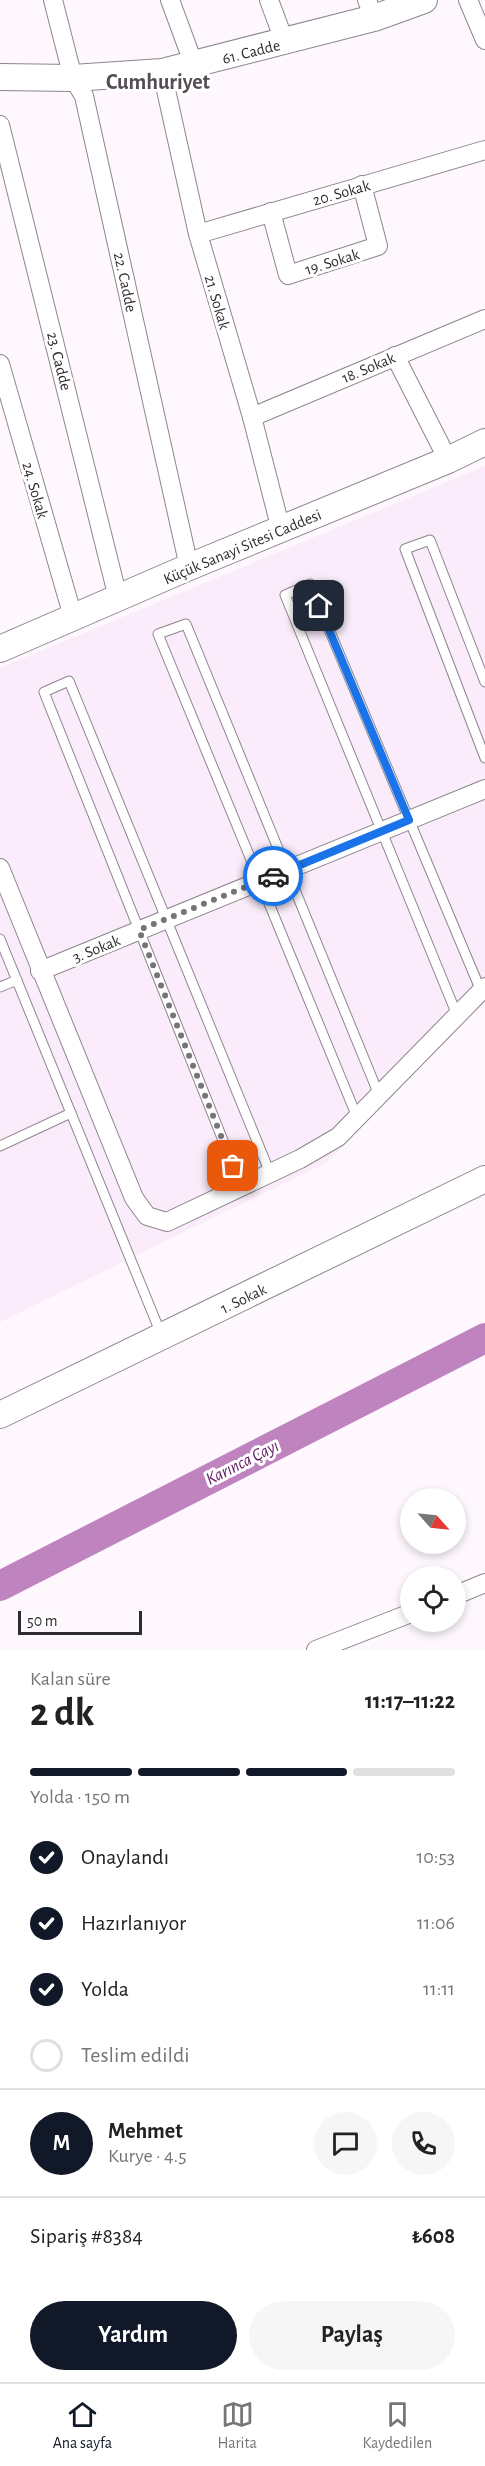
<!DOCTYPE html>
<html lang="tr">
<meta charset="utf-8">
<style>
:root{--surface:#fff;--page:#f6f6f6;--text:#222;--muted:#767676;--line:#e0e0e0;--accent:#111827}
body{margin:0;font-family:"Alegreya Sans",sans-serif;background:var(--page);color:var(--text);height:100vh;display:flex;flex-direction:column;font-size:22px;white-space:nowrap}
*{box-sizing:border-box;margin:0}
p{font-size:20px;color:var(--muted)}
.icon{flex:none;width:33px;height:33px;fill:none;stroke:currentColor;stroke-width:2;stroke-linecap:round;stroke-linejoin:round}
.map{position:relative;height:1650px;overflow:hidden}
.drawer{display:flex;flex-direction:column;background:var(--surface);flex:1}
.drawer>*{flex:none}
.needle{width:39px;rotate:117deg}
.fabs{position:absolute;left:400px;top:1488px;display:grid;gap:12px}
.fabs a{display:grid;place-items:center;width:66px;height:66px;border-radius:50%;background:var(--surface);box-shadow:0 3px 9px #0003;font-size:30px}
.scale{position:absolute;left:18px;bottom:15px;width:124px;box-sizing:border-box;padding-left:6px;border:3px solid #2f2c2f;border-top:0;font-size:16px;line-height:21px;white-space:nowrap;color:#2f2c2f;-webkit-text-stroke:4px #fff;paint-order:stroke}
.pin{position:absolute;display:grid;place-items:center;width:51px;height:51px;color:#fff;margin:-26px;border-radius:12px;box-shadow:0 3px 9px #0006}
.courier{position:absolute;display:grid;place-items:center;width:60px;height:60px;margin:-30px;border:4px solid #1a73e8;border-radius:50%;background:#fff;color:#222;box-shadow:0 2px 8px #0007}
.headline em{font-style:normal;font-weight:600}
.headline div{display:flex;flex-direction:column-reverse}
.headline{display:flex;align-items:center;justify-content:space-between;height:102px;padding:0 30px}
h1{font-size:39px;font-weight:600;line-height:45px}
.bar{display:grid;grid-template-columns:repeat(4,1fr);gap:9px 6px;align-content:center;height:72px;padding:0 30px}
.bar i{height:8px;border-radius:4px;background:var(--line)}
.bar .selected{background:var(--accent)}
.bar p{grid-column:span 4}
.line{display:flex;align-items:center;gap:15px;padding:0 30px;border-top:2px solid var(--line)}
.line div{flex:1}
.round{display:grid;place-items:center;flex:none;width:63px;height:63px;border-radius:32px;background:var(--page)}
ol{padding:0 30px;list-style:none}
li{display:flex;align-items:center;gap:18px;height:66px}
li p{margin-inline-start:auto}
li .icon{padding:6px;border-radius:50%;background:var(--accent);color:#fff;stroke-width:4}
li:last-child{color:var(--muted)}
li i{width:33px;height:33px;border:3px solid var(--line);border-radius:50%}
.cta{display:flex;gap:12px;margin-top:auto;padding:12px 30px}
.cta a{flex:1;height:69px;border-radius:36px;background:var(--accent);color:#fff;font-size:24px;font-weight:600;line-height:69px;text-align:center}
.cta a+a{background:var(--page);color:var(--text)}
.menu{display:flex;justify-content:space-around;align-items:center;height:84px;border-top:2px solid var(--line);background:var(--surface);font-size:16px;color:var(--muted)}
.menu a{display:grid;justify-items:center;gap:3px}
.menu .selected{color:var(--accent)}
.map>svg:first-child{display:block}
</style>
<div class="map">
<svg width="485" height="1650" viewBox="0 0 485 1650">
<rect width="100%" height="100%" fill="#fef8fe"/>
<!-- built -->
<polygon fill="#faecfa" points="485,466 485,994 328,1162 0,1322 0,668"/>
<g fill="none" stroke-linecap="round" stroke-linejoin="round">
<!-- river -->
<polyline stroke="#bf83c0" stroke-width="30" points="0,1586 485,1338"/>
<defs>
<g id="lane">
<polyline points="485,682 430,540 405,549 485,758"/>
<polyline points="0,939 161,1334"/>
<polyline points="0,987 17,980"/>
<polyline points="457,1015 285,595 310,584 481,991"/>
<polyline points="357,1117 158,634 186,624 379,1095"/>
<polyline points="0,1146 71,1113"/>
<polyline points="242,1188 44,692 69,681 270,1173"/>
</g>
<g id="street">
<polyline points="53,0 73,78 84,96 189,567"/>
<polyline points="170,0 194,65"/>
<polyline points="269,0 285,43"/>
<polyline points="367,0 374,18"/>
<polyline points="468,0 485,40"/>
<polyline points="162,72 198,234 252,417 281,530"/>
<polyline points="0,125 118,598"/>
<polyline points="271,212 288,275 378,246 362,185"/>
<polyline points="198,234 485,150"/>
<polyline points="395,356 448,460"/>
<polyline points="0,364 73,617"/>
<polyline points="252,417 485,319"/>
<polyline points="0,868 134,1198 147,1216 167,1222 300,1159 338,1137 485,987"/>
<polyline points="40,971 485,789"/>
<polyline points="456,1595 485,1583"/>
<polyline points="316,1650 411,1613"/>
</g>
<g id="secondary">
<polyline points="0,77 73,78 162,72 374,18 424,0"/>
<polyline points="0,649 189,567 448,460 485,442"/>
<polyline points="0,1415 485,1179"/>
</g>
</defs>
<!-- lane casing -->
<use href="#lane" stroke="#8d868d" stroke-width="11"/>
<!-- street casing -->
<use href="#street" stroke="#8d868d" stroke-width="20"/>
<!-- secondary casing -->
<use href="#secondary" stroke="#8d868d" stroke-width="28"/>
<!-- lane -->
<use href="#lane" stroke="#fff" stroke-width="9"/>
<!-- street -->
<use href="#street" stroke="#fff" stroke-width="18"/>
<!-- secondary -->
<use href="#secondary" stroke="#fff" stroke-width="26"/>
</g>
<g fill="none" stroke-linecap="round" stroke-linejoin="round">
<!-- done -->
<polyline stroke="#777377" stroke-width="6" stroke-dasharray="0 10.8" points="233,1166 139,930 273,876"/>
<!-- route -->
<polyline stroke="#1a73e8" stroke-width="8" points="273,876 409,820 319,606"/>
</g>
<g text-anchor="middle" stroke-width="6" stroke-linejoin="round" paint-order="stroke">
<!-- street labels -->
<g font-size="16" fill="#2f2c2f" stroke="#fff">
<text transform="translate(251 51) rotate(-14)" y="6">61. Cadde</text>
<text transform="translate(341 192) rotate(-16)" y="6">20. Sokak</text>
<text transform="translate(332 261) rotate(-17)" y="6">19. Sokak</text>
<text transform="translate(126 282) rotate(78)" y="6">22. Cadde</text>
<text transform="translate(218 302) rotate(74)" y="6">21. Sokak</text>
<text transform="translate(60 361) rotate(76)" y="6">23. Cadde</text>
<text transform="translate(368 367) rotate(-23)" y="6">18. Sokak</text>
<text transform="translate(36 490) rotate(74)" y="6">24. Sokak</text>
<text transform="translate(242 546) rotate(-23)" y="6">Küçük Sanayi Sitesi Caddesi</text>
<text transform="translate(96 948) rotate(-22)" y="6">3. Sokak</text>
<text transform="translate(243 1298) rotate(-26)" y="6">1. Sokak</text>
</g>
<!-- water labels -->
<g font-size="18" font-style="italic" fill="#621965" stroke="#fff">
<text transform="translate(242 1462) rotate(-27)" y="6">Karınca Çayı</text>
</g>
<!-- district labels -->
<g font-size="22" font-weight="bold" fill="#544e54" stroke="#fff">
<text x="158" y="89">Cumhuriyet</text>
</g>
</g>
</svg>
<div class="fabs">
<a><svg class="needle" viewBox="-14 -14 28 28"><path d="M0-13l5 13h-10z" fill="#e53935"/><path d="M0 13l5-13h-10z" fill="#767676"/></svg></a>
<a><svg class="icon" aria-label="locate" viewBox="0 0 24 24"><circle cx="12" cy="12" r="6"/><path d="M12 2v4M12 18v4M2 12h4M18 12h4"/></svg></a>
</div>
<div class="scale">50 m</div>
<div class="pin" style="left:233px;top:1166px;background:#ea580c"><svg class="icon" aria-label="bag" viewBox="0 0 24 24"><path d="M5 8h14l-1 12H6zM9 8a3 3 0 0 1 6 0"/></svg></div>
<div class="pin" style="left:319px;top:606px;background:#1f2937"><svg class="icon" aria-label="home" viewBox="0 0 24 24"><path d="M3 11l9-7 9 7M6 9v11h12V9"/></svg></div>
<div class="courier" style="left:273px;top:876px"><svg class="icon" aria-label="car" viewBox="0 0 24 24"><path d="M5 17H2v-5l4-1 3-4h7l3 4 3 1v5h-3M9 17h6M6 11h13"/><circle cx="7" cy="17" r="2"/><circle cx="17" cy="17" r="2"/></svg></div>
</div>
<section class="drawer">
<div class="headline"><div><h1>2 dk</h1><p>Kalan süre</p></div><em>11:17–11:22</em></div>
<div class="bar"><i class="selected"></i><i class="selected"></i><i class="selected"></i><i></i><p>Yolda · 150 m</p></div>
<ol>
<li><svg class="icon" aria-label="check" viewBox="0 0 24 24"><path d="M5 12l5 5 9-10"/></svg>Onaylandı<p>10:53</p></li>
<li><svg class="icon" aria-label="check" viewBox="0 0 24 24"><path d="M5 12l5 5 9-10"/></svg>Hazırlanıyor<p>11:06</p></li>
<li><svg class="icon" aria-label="check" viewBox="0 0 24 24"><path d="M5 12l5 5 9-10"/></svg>Yolda<p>11:11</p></li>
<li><i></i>Teslim edildi</li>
</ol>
<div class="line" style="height:108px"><b class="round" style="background:var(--accent);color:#fff">M</b><div><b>Mehmet</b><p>Kurye · 4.5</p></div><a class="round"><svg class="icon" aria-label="chat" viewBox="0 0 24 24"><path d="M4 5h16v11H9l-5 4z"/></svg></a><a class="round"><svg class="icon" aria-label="phone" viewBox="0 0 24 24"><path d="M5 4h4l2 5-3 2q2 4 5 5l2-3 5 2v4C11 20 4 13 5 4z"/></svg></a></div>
<div class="line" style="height:78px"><div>Sipariş #8384</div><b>₺608</b></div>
<div class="cta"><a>Yardım</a><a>Paylaş</a></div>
</section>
<nav class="menu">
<a class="selected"><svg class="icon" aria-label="home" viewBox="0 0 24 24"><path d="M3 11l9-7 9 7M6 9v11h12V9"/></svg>Ana sayfa</a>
<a><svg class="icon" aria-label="map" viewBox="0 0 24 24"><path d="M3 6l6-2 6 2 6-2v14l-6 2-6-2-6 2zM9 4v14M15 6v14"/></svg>Harita</a>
<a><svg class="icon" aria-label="saved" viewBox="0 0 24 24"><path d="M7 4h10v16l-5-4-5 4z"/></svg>Kaydedilen</a>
</nav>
